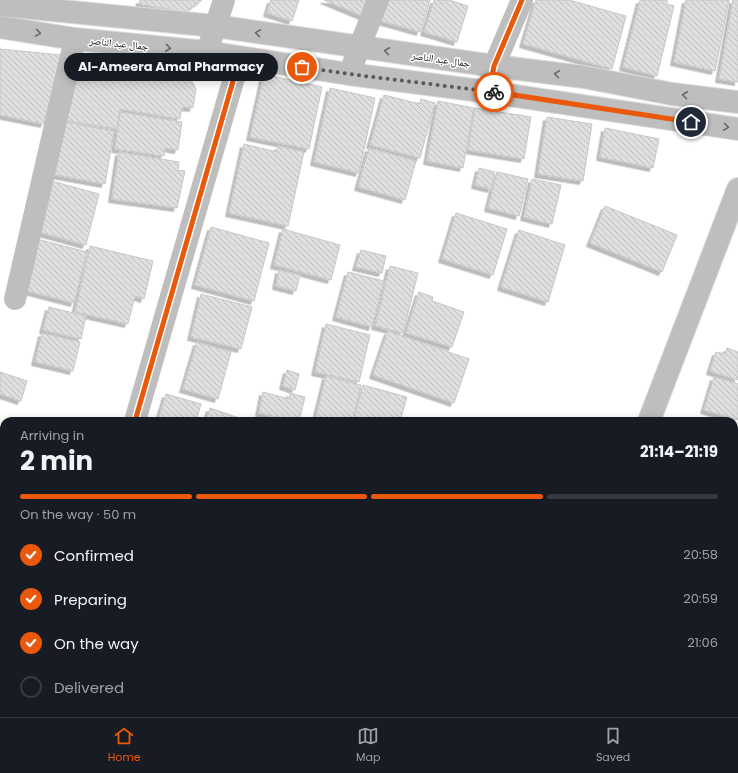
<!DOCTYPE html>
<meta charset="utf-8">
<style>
:root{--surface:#171b24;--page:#20242c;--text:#f1f3f6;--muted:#9ea1a6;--line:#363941;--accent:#ea580c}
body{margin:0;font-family:Poppins,"Noto Naskh Arabic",sans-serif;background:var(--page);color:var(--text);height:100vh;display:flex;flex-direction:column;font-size:15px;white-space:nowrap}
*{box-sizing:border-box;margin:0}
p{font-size:13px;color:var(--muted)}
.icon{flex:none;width:22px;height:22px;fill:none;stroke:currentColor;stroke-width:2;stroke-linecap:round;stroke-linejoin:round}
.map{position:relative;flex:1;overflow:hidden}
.details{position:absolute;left:0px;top:417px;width:738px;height:300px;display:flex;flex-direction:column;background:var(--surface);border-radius:12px 12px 0 0;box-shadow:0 2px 10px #0003}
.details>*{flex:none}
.pin{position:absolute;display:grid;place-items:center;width:34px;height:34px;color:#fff;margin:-17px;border:2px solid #fff;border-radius:50%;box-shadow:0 1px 4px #0007}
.courier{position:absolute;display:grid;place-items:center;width:40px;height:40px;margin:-20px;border:3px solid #ea580c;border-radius:50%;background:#fff;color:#222;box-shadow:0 1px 5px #0007}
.bubble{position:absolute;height:28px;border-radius:14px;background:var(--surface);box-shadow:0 2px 10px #0003;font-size:13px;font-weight:700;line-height:28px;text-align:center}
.head em{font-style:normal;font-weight:700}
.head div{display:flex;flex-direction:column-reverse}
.head{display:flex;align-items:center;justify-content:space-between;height:68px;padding:0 20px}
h1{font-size:26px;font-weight:700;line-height:30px}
.bar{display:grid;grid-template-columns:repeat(4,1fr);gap:6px 4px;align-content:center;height:48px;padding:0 20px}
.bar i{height:5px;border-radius:3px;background:var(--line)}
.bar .on{background:var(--accent)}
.bar p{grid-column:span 4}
ol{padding:0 20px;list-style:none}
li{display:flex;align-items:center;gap:12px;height:44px}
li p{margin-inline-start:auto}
li .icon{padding:4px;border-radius:50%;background:var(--accent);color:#fff;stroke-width:4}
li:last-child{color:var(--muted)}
li i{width:22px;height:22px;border:2px solid var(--line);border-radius:50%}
.tab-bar{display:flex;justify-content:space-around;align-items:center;height:56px;border-top:1px solid var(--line);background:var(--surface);font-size:11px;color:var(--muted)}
.tab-bar a{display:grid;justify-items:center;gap:2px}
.tab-bar .on{color:var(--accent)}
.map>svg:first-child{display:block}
</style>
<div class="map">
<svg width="738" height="717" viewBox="0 0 738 717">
<defs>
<pattern id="building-back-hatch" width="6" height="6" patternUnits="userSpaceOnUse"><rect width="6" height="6" fill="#dfdfdf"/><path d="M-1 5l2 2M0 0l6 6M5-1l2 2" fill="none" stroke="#bebebe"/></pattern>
<filter id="shadow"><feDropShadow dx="-3.5" dy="3.5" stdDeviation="0" flood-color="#0004"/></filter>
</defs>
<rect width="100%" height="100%" fill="#fff"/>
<!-- building -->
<g fill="url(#building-back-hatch)" stroke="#c7c7c7" filter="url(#shadow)">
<polygon points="140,0 202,0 185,12 139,4"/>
<polygon points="271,0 299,0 292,21 267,13"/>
<polygon points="324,0 372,0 365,17"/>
<polygon points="387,0 430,0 420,32 381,21"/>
<polygon points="434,0 449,0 468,6 457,42 424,32"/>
<polygon points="536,0 569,0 626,16 612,69 523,44"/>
<polygon points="640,0 667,0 667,4 674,6 657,76 623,67"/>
<polygon points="686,0 729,0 715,71 674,62"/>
<polygon points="733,0 738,0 738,82 719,79"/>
<polygon points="0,49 61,55 44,124 0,115"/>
<polygon points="73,52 181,69 189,76 196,89 193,108 182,107 180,119 120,109 117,129 63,120"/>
<polygon points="264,74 322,87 309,149 250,137"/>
<polygon points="330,88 375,98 359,173 314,162"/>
<polygon points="384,95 420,104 421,99 435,103 420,158 370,145"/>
<polygon points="438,101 474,108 463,168 427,161"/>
<polygon points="475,108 531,117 524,159 468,150"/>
<polygon points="120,112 182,122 178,150 165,148 164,156 115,149"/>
<polygon points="547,117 592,124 583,181 538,174"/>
<polygon points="59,121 114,131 105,184 50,174"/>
<polygon points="605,128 659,139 653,168 600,157"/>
<polygon points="244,144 277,152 278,146 304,152 288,226 229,213"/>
<polygon points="369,148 416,161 405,200 358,187"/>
<polygon points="119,152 179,162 178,170 185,171 177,208 112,199"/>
<polygon points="479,168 495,172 491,189 475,185"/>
<polygon points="497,172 528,179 519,216 488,208"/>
<polygon points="532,179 561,185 552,224 524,217"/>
<polygon points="48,180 99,194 86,245 35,231"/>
<polygon points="605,206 677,235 662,272 590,243"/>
<polygon points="456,213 507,229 493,275 442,259"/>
<polygon points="211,227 269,243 254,301 195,285"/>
<polygon points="283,229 340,245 331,280 274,265"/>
<polygon points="519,230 565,245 548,302 501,287"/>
<polygon points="33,238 87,252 74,303 20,289"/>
<polygon points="90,246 153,261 144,299 135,296 128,324 75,312"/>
<polygon points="361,250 386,256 382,273 356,267"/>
<polygon points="390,266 418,273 403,333 375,326"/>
<polygon points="279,270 300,275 296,291 276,286"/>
<polygon points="348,272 384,281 372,327 336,317"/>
<polygon points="419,292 433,297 432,301 464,312 452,347 406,333"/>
<polygon points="201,294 252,307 241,349 191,337"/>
<polygon points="49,307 86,316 81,339 43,330"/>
<polygon points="326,324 370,335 359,382 315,372"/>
<polygon points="388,331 469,359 454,403 373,375"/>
<polygon points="42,333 80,342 73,371 35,362"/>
<polygon points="197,342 231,352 218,399 183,389"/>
<polygon points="727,348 738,352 738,380 710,371 716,352 725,354"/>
<polygon points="287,370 299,374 295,390 283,386"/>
<polygon points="0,372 27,381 21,401 0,394"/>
<polygon points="326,376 361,385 353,421 315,421"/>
<polygon points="714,377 738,384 738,420 704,410"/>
<polygon points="363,385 407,397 400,421 353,421"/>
<polygon points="263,392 289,399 290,393 305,397 299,421 291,421 259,413"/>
<polygon points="166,394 201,404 196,421 158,421"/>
<polygon points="210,408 248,421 206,421"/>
<polygon points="734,540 738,541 738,574 734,584"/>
<polygon points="0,541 4,543 4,608 0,606"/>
<polygon points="0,622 4,623 4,685 0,684"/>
<polygon points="734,653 738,655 738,663 734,672"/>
<polygon points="734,688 738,689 738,717 626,717 616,713 734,713"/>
<polygon points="46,713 62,713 71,717 45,717"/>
<polygon points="122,713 143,713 141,717 131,717"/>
<polygon points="200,713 221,713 229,717 199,717"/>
<polygon points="430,713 494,713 492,717 438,717"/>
</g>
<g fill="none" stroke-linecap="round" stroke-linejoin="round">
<defs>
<g id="major">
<polyline points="0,5 215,26 494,66 584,77 672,94 738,102"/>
<polyline points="0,27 75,39 207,52 349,74 489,92 738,129"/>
<polyline points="649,421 738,189"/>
<polyline points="536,717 537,713"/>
</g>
</defs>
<!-- major casing -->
<use href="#major" stroke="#dbdbdb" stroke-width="24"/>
<!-- minor -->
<g stroke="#bebebe" stroke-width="22">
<polyline points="207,52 224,0"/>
<polyline points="349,74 378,0"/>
<polyline points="489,92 494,66 522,0"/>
<polyline points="15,299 75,39"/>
<polyline points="135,421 240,57"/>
<polyline points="386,713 394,717"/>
<polyline points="26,717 27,713"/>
</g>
<!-- major -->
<use href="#major" stroke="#bebebe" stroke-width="22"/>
<defs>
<g id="cycleway">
<polyline points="489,92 494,66 522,0"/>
<polyline points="135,421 240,57"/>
</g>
</defs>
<!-- cycleway casing -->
<use href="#cycleway" stroke="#fff" stroke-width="8"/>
<!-- cycleway -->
<use href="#cycleway" stroke="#e8590c" stroke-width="5"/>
</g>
<!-- one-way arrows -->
<defs><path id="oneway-chevron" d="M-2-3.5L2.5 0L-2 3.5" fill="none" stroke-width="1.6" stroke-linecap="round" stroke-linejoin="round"/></defs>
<g stroke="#686868">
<use href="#oneway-chevron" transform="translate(38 33) rotate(9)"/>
<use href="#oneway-chevron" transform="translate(258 33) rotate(-172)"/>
<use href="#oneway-chevron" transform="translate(168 48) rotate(6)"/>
<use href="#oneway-chevron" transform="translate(387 51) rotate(-172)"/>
<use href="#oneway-chevron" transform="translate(557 74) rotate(-173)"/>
<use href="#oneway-chevron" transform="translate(685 95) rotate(-173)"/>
<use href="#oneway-chevron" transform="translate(726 127) rotate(8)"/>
</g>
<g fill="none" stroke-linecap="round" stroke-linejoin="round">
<!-- done -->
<polyline stroke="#595959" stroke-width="4" stroke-dasharray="0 7.2" points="302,67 349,74 494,92"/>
<!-- route -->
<polyline stroke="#ea580c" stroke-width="5" points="494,92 691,122"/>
</g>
<g text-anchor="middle" stroke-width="3" stroke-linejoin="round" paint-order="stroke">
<!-- street labels -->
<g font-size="10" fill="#000" stroke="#fff">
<text transform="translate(119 43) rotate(6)" y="4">جمال عبد الناصر</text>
<text transform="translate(441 59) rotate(8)" y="4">جمال عبد الناصر</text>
</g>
</g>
</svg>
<div class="pin" style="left:302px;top:67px;background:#ea580c"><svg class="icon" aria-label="bag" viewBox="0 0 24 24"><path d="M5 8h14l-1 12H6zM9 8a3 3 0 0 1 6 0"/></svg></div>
<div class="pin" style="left:691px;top:122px;background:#1f2937"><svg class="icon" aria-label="home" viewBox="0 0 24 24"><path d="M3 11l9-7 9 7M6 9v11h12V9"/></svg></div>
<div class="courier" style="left:494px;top:92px"><svg class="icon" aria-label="bike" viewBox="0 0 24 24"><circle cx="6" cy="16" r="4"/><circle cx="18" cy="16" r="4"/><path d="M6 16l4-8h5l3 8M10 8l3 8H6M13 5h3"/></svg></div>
<div class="bubble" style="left:64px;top:53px;width:214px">Al-Ameera Amal Pharmacy</div>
<section class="details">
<div class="head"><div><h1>2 min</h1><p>Arriving in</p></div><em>21:14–21:19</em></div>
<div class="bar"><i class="on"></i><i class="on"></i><i class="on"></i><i></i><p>On the way · 50 m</p></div>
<ol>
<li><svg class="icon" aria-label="check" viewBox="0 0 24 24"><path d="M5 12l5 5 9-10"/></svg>Confirmed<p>20:58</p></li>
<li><svg class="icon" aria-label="check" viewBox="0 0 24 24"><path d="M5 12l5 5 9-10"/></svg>Preparing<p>20:59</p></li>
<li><svg class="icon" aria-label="check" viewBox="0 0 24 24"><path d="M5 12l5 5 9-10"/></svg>On the way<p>21:06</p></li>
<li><i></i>Delivered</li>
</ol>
</section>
</div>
<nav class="tab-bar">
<a class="on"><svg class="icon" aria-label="home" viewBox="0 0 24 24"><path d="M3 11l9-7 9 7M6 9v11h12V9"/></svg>Home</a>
<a><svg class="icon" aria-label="map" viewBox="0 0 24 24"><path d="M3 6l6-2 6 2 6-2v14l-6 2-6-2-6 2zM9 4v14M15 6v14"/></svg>Map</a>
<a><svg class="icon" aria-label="saved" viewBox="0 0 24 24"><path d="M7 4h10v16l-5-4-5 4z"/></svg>Saved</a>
</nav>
